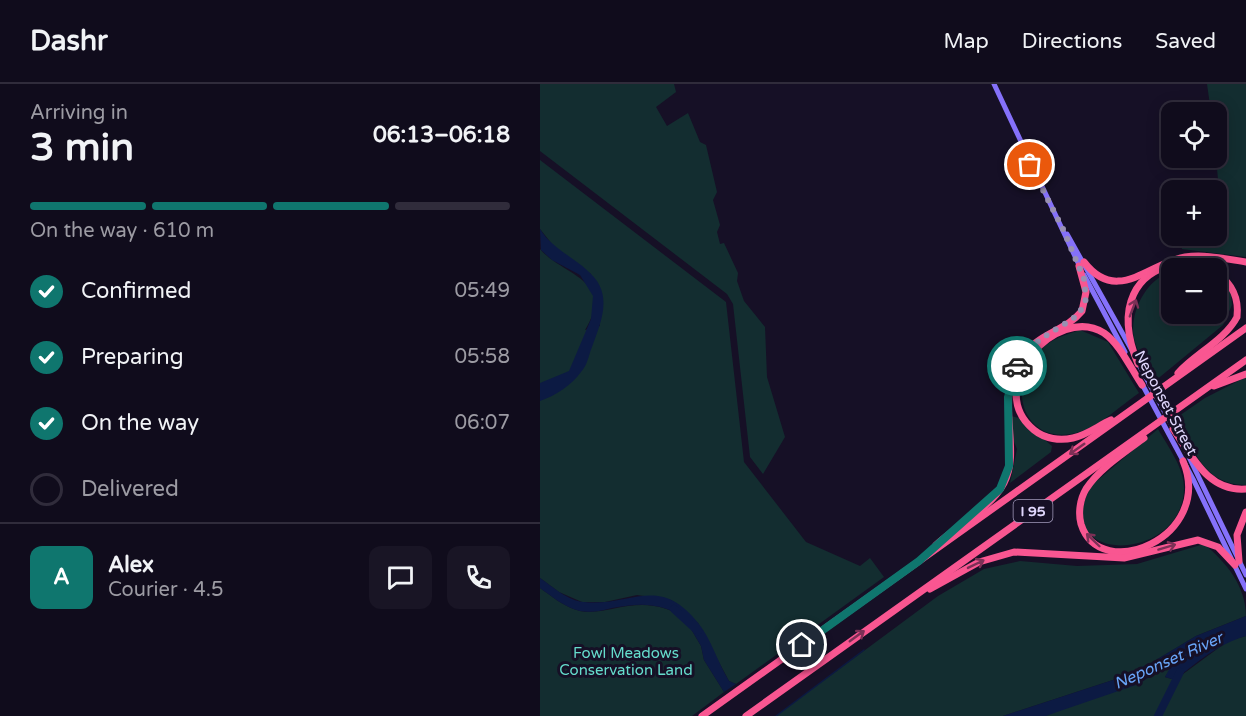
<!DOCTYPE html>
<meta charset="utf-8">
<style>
:root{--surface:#100c1c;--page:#191525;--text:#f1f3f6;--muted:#9c9ba3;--line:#302c3b;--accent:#0f766e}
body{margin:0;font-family:"Varela Round",sans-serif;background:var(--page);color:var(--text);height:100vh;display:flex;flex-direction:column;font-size:22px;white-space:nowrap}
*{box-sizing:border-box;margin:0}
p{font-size:20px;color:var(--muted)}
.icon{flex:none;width:33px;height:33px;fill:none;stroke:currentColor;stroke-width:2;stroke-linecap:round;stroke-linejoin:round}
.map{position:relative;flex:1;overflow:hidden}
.drawer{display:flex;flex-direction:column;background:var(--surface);width:540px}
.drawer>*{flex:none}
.tools{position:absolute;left:621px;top:18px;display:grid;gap:12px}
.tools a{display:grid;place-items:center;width:66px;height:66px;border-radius:12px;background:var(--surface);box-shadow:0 3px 15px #0003,0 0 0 2px var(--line);font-size:30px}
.pin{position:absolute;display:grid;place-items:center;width:51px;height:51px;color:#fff;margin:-26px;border:3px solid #fff;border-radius:50%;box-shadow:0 2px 6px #0007}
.courier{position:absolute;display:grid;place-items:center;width:60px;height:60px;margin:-30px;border:4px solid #0f766e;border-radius:50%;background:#fff;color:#222;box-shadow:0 2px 8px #0007}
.headline em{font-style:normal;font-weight:700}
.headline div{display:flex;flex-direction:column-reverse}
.headline{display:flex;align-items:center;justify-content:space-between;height:102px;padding:0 30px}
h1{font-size:39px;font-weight:700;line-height:45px}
.bar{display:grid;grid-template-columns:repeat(4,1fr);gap:9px 6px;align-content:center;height:72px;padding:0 30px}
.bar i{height:8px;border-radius:4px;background:var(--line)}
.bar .active{background:var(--accent)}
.bar p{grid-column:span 4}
.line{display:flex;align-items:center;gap:15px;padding:0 30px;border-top:2px solid var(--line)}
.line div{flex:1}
.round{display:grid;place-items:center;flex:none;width:63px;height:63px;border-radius:12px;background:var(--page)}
ol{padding:0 30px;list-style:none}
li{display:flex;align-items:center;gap:18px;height:66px}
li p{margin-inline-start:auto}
li .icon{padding:6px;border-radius:50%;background:var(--accent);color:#fff;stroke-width:4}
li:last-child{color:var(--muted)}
li i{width:33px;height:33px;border:3px solid var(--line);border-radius:50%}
header{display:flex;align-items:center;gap:36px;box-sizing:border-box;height:84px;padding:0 30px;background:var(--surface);border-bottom:2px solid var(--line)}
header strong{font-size:28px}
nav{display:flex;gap:33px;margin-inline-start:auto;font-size:21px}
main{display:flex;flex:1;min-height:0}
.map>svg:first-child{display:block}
</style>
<header>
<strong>Dashr</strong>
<nav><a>Map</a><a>Directions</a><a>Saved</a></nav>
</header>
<main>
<section class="drawer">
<div class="headline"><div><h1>3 min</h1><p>Arriving in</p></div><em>06:13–06:18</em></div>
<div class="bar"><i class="active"></i><i class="active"></i><i class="active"></i><i></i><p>On the way · 610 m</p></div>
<ol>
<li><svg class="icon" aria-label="check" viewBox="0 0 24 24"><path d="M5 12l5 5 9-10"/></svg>Confirmed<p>05:49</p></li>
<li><svg class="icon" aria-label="check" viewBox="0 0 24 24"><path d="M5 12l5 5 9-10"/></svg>Preparing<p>05:58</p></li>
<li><svg class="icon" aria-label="check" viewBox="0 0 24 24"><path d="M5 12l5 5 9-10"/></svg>On the way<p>06:07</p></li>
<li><i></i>Delivered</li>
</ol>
<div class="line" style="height:108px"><b class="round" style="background:var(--accent);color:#fff">A</b><div><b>Alex</b><p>Courier · 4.5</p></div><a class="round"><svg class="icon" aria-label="chat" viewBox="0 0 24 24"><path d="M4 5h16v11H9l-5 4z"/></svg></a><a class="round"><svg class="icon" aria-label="phone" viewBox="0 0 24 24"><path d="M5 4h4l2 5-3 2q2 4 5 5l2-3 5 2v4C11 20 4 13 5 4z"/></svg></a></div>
</section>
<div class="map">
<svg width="706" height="632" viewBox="0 0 706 632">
<rect width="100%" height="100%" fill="#161026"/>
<!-- green -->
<g fill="#132d30">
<polygon points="0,0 134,0 136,8 116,23 127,42 148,29 160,58 166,61 177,108 173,116 180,141 177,148 180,160 184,159 198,189 197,197 204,217 225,243 227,293 245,353 223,390 210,373 193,220 187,210 0,67"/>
<polygon points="663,0 706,0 706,173 642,165 637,152 676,152 677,107 679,106 676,74 676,28 671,28 667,0"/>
<path d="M0,76L186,218L204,378L266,458L320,482L330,474L344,493L196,600L189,597L158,539L131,516L97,511L65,518H42L19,508L0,494V165C23,192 76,195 45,246L60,242L51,190L16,165L0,145Z"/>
<path d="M631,188L632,230H676L677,188L690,200L692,221L683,241L615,297C608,284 597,269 594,254C589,229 606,195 631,188Z"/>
<path d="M540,246L568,258L599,309C580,322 559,343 536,349C478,363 464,291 506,261C517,253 528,250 540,246Z"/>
<path d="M706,293V401C664,401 654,366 636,334L665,314Z"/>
<polygon points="471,332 479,334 512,362 511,368 470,399 477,365 472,353"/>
<path d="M618,345C628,363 644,383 644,404C643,481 505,481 552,401Z"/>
<path d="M664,460C686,478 706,502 706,532L656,552L611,579L573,596L463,632H236L398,512L444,485L480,477L537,482L597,480Z"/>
<path d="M0,504C13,513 24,523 40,527C51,529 61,527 72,525C103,518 123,519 150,537L151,545L161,562L164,576L184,608L152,632H0Z"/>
<polygon points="706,552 706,632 480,632 639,572 625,593 635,596 688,557"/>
</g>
<!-- water -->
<g fill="#0c1a43">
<path d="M0,145C14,168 41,175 57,197C71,218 59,243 52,263C48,273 48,280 41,288C32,301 15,312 0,317V299L29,287L51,235L53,212L40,191L12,176L1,166Z"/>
<path d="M0,494C13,503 28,517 44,518C92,523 119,489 159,540C172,557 178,579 189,597L196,600L184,608L164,576L161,562L151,545L150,537C124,519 103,518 72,524C61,527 51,529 40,527C24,523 13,513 0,504Z"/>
<path d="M706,532V552C678,560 657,578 635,596L625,593L632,580L596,601L517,628L506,632H463L573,596L611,579L656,552Z"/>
</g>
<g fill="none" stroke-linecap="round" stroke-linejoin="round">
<!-- stream -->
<polyline stroke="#0c1a43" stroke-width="1.5" points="236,632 324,566"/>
<!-- river -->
<g stroke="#0c1a43" stroke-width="8">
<polyline points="134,525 158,547"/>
<polyline points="618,632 640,588"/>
</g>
<!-- secondary -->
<g stroke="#8571fa" stroke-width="5">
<polyline points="454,0 540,183"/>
<polyline points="527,150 594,270"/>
<polyline points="544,191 585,268"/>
<polyline points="598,279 635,347"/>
<polyline points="602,300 654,397 706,505"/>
<polyline points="648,371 706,491"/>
</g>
<!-- highway -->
<g stroke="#f95691" stroke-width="7">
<path d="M544,178C577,221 609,179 645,173C665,170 686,175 706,178"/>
<path d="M598,280C548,158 706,155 697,233C685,256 655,270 638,289"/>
<polyline points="674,302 706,290"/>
<path d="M571,336C558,342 547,351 533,354C520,357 505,355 494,346C442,304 516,219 564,249C580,260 591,285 602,301"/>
<path d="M633,345C652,372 668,408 706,405"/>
<path d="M604,354C585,368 559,385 546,405C540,415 538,429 541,440C560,501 675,453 643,377"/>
<path d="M396,461C417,441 450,425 464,399C482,365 455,319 479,278C496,248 524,249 542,227L546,208L539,182"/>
<polyline points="699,477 697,451 706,428"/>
<polyline points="390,505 439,478 474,468 584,474 658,456 678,463 695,481"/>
<polyline points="162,632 706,244"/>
<polyline points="206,632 706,276"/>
</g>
</g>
<!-- one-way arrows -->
<defs><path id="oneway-shaft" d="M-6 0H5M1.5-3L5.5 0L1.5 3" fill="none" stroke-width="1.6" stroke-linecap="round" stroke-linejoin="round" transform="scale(1.5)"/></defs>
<g stroke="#7c3056">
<use href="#oneway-shaft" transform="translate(593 224) rotate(-69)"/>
<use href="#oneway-shaft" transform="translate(537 365) rotate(145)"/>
<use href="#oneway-shaft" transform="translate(553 456) rotate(-136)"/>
<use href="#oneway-shaft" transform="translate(627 463) rotate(-17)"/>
<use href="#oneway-shaft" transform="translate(436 480) rotate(-26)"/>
<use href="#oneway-shaft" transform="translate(317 552) rotate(-36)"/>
</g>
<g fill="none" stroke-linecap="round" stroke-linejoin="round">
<!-- done -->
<path stroke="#9991b2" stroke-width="6" stroke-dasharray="0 10.8" d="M477,282C492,254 516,248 539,230L546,215L544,195L523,145L490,81"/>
<!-- route -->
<polyline stroke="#0f766e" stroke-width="8" points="262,561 379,477 460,405 469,382 468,313 477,282"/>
</g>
<g text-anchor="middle" stroke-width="6" stroke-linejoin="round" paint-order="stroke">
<!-- shield labels -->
<rect fill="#161026" stroke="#a39bbc" stroke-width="1.5" x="473.5" y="416" width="39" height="22" rx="4.5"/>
<g font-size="14" font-weight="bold" fill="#e0d7fd">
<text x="493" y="432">I 95</text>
</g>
<!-- street labels -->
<g font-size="15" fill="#e0d7fd" stroke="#161026">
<text transform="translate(626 319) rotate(62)" y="5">Neponset Street</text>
</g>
<!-- park labels -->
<g font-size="15" fill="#65dccc" stroke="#161026">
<text x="86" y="574">Fowl Meadows<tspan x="86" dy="17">Conservation Land</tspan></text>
</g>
<!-- water labels -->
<g font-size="16" font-style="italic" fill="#69a5f9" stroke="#161026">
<text transform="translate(628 576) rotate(-24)" y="6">Neponset River</text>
</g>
</g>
</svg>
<div class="tools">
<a><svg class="icon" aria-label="locate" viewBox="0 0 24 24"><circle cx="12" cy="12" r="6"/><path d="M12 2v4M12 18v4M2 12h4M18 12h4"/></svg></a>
<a>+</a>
<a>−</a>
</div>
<div class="pin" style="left:490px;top:81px;background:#ea580c"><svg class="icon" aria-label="bag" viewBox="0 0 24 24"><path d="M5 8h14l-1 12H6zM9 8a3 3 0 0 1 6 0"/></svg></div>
<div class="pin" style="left:262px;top:561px;background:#1f2937"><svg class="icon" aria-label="home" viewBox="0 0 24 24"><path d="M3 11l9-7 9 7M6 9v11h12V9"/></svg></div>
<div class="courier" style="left:477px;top:282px"><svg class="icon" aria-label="car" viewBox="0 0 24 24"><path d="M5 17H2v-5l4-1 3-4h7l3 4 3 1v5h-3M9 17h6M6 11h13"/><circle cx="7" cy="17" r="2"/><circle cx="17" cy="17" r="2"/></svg></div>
</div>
</main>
